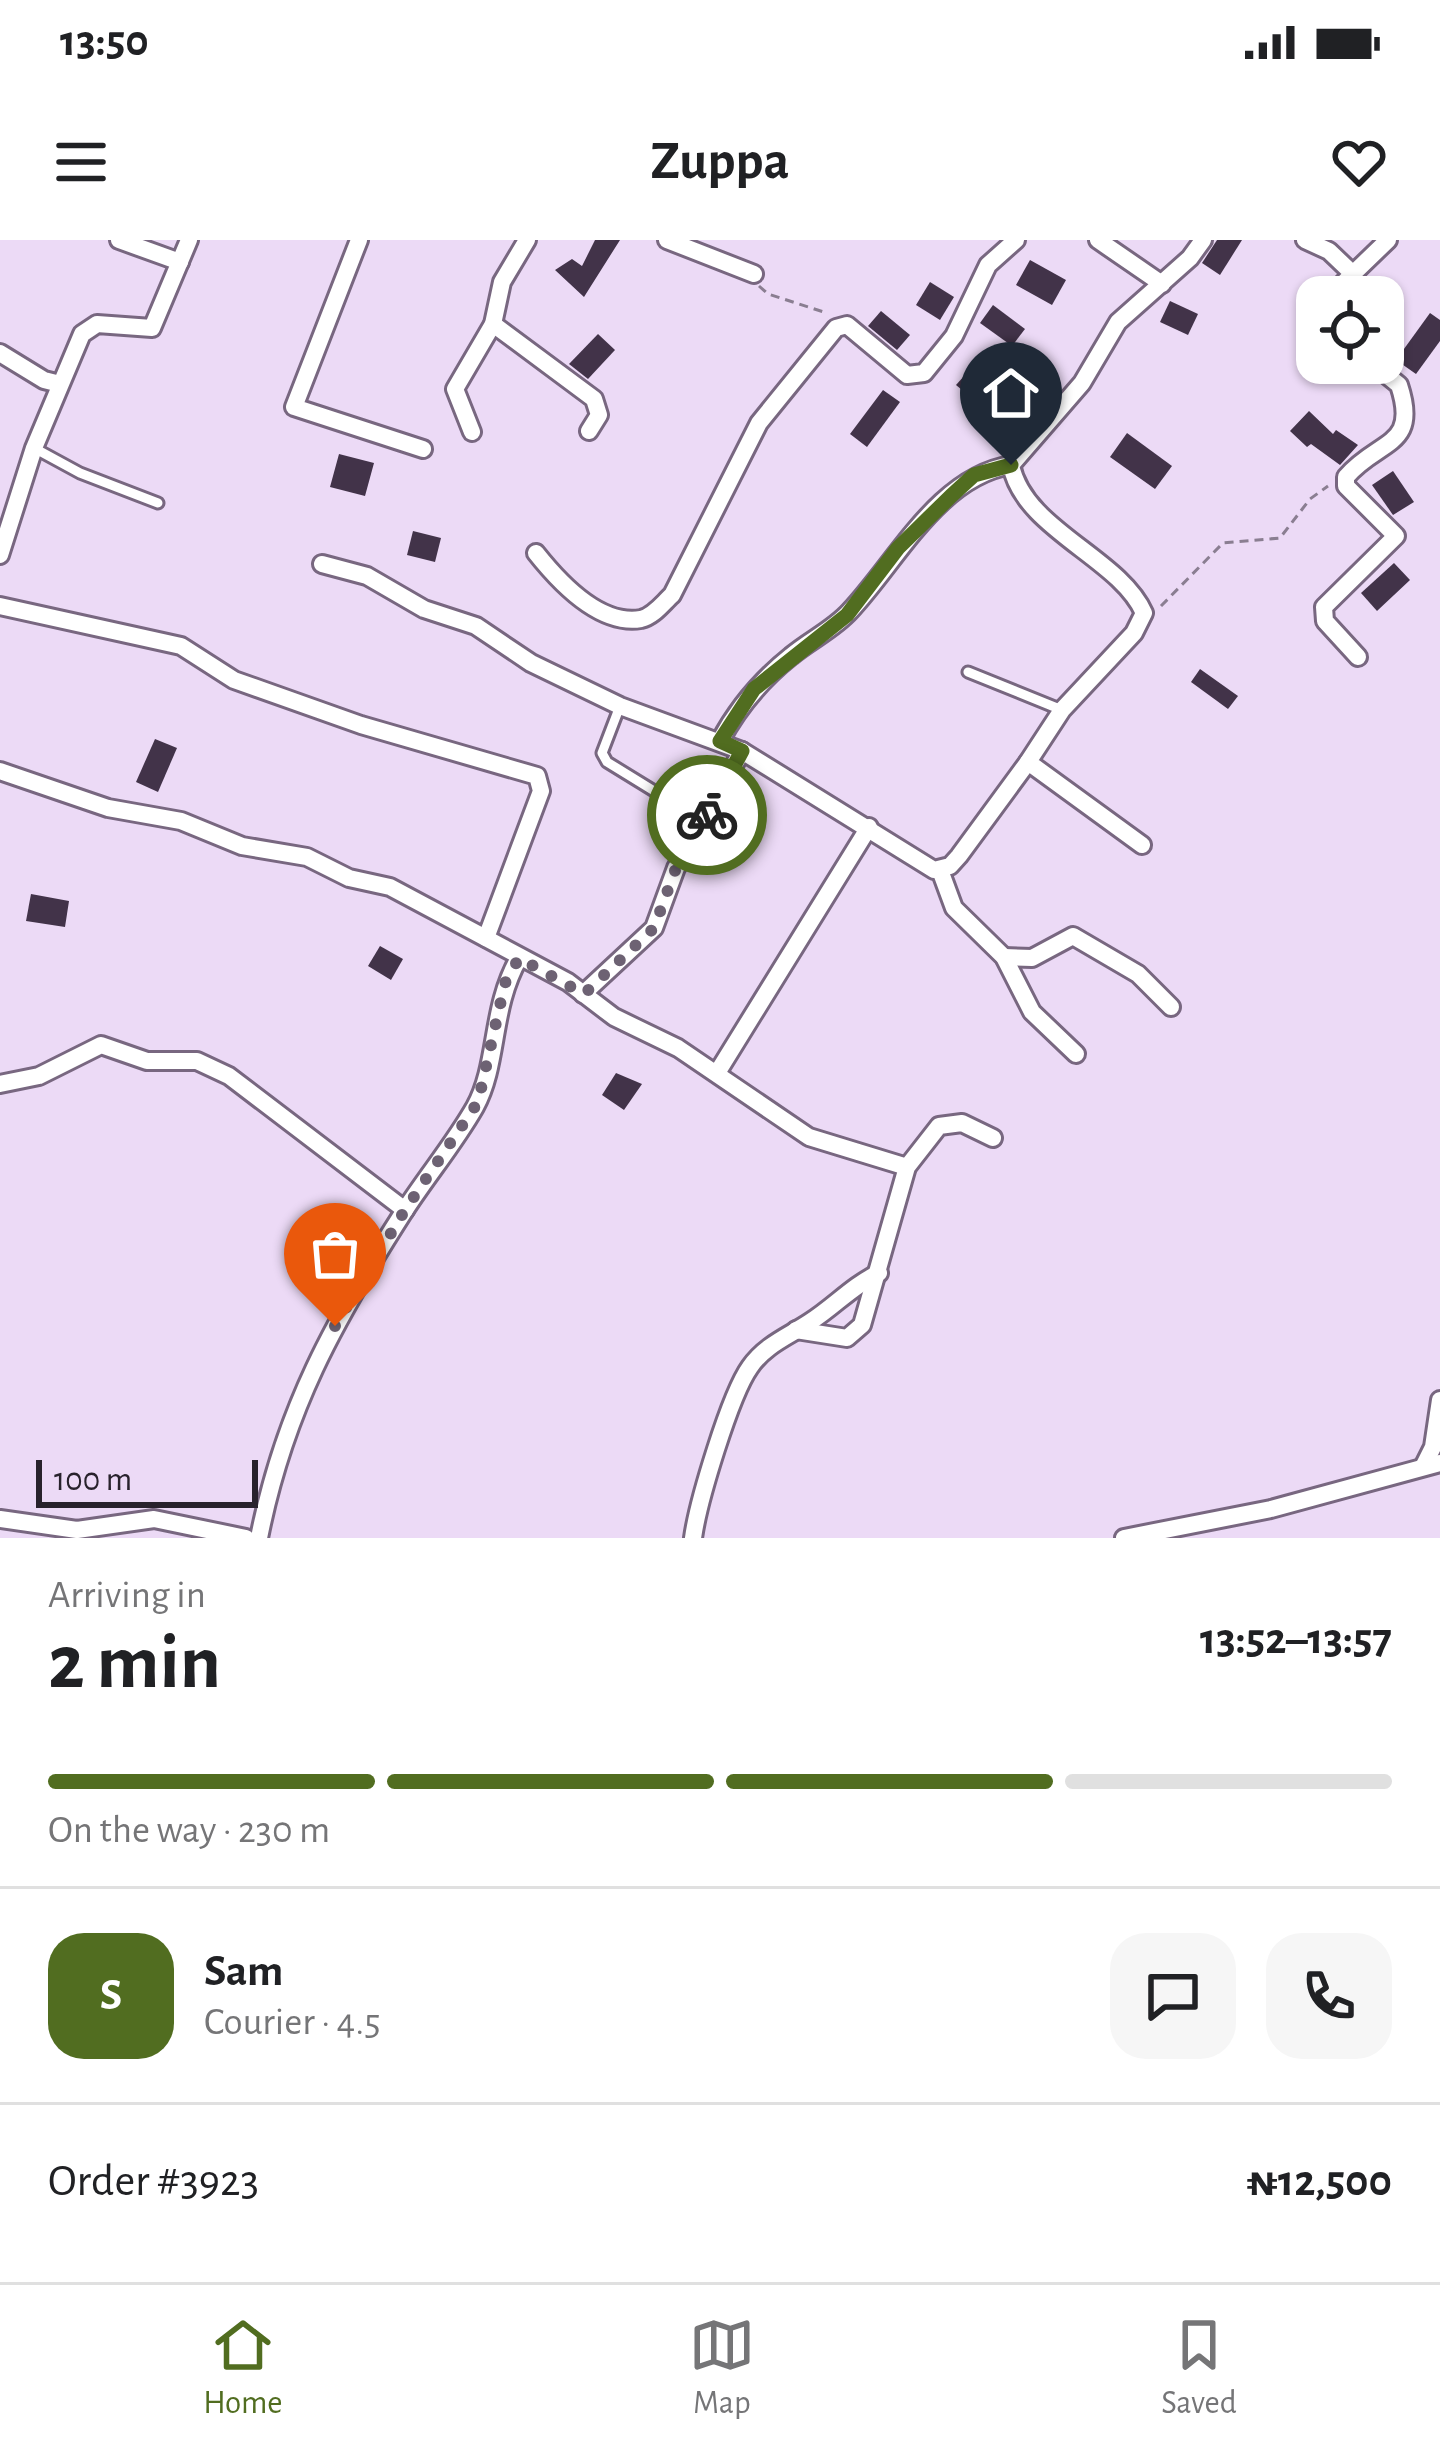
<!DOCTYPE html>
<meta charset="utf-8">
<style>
:root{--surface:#fff;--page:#f6f6f6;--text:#202124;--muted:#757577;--line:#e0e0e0;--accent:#516d20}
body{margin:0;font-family:"Alegreya Sans",sans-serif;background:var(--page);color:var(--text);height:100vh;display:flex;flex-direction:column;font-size:45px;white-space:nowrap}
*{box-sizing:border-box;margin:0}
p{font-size:39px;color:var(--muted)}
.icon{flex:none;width:66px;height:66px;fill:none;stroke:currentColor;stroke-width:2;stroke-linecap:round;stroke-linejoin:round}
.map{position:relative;height:1298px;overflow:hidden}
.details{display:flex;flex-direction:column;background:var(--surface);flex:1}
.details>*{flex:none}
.controls{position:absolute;left:1296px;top:36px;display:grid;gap:24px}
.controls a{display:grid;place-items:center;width:108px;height:108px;border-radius:24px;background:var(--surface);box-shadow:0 3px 9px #0004;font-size:60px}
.scale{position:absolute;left:36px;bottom:30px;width:222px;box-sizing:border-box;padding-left:12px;border:6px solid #28222c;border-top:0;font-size:33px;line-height:42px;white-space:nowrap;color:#28222c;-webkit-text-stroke:9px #ecdaf6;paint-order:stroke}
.pin{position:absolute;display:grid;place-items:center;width:102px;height:102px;color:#fff;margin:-123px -51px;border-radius:50% 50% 50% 0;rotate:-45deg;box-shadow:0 0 12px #0007}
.pin .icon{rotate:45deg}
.courier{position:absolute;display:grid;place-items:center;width:120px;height:120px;margin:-60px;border:9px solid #516d20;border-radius:50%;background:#fff;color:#222;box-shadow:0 3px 15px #0007}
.summary em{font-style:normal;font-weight:700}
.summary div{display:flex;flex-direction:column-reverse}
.summary{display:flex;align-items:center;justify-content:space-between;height:204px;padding:0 48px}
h1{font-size:78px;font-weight:700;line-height:90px}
.bar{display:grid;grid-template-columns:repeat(4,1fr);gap:18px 12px;align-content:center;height:144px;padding:0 48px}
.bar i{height:15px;border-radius:9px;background:var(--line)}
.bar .current{background:var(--accent)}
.bar p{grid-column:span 4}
.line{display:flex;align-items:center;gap:30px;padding:0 48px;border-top:3px solid var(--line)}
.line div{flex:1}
.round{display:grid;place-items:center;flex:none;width:126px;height:126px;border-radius:36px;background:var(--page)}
.status{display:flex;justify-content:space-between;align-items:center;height:84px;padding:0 60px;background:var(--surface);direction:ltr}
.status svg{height:33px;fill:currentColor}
header{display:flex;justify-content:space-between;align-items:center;height:156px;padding:0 48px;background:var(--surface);font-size:54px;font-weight:700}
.tabs{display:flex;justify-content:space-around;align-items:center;height:168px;border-top:3px solid var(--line);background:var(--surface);font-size:33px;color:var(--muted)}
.tabs a{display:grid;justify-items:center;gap:6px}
.tabs .current{color:var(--accent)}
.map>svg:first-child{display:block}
</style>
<div class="status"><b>13:50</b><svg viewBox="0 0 49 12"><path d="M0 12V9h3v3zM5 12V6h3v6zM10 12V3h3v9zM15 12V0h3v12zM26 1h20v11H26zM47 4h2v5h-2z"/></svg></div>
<header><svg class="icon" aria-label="menu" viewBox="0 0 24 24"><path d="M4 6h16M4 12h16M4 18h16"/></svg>Zuppa<svg class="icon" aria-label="heart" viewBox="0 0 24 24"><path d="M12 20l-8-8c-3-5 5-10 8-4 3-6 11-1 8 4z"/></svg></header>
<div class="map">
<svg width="1440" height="1298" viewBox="0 0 1440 1298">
<rect width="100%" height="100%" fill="#ecdaf6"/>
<!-- building -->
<g fill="#423349">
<polygon points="595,0 620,0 584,57 555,30 572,19 582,26"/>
<polygon points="1217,0 1242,0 1220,35 1202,23"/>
<polygon points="1030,20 1066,40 1052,65 1016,45"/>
<polygon points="930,42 954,57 940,80 916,65"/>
<polygon points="1170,61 1198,74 1188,95 1160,82"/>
<polygon points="993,65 1025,89 1012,106 980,83"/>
<polygon points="881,71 910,95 897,110 868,86"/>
<polygon points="1430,73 1440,80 1440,101 1416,134 1396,120"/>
<polygon points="598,94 615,110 588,139 569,124"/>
<polygon points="973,126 1000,149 984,168 956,145"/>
<polygon points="883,150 900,162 867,207 850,194"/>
<polygon points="1309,171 1333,194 1336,190 1358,205 1340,225 1311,204 1307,207 1290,191"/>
<polygon points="1127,193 1172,226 1155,249 1110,217"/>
<polygon points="339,214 374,223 365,256 330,247"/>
<polygon points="1393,231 1414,262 1393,275 1372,245"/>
<polygon points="413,291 441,298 435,322 407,315"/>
<polygon points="1394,323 1410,340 1377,371 1361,353"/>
<polygon points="1200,429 1238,456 1228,469 1191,442"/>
<polygon points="155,499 177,508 158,552 136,542"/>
<polygon points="31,654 69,661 65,687 26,681"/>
<polygon points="380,706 403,719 391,740 368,726"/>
<polygon points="616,833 642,844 624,870 602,855"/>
</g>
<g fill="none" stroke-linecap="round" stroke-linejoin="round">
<defs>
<g id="service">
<polyline points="34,208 80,233 158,263"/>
<polyline points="968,432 1062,470"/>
<polyline points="620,466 602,513 607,522 659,554"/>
</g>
<g id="minor">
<polyline points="119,0 180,22"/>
<polyline points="359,0 294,167 423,209"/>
<polyline points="667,0 754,34"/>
<polyline points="1098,0 1162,44"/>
<polyline points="1305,0 1329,11 1352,33"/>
<polyline points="1329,57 1388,0"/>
<polyline points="493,84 594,159 599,175 589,191"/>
<polyline points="0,113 44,140 60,144"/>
<polyline points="472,192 455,149 493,84 502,42 527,0"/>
<path d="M536,313C559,342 599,386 641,379C654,376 663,363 672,355L759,183L836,88L847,85L907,135L924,133L954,96L988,25L1016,0"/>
<polyline points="0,315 34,208 82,94 97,84 152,88 189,0"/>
<polyline points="322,324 367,336 424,369 476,386 531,423 620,466 742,511 934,630 950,626 959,616 1028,522"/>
<polyline points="0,366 181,406 234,440 361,485 537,536 541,551 486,698"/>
<path d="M1358,417L1325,381L1324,367L1396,296L1346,246V237C1378,199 1420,208 1399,145L1372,123"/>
<path d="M720,501C738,467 761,440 791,416C810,400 834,389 850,371C897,321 938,237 1011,225"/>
<polyline points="0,531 108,568 181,581 242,606 307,617 349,638 390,647 568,742 614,777 678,808 809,897 907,927"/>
<path d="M1142,605L1028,522L1062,470L1134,393L1144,373C1119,317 1024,290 1011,225L1082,143L1118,82L1190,18L1203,0"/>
<polyline points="940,630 954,668 1004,717 1032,772 1076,814"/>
<polyline points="1004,717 1032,718 1073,696 1138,734 1171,767"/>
<polyline points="583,754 654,688 676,628 742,511"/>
<polyline points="717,833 869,587"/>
<polyline points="0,844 39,836 101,805 147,821 197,821 229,836 405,970"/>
<polyline points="796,1090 847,1098 862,1085 907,927 939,886 962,883 993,898"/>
<polyline points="1423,1227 1433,1207 1440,1160"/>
<polyline points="0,1279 77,1290 154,1279 246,1298"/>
<path d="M259,1298C284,1171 334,1081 403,973C426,937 454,904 475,867C499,823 490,769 519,718"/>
<path d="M693,1298C698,1262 730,1155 750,1127C765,1105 789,1096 810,1082C835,1066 852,1046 879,1033"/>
<polyline points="1124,1298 1271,1269 1440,1223"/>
</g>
</defs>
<!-- service casing -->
<use href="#service" stroke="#786780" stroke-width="15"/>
<!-- minor casing -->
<use href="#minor" stroke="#786780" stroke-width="22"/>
<!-- path -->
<g stroke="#8a7e91" stroke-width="3" stroke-dasharray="9 6" stroke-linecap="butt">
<polyline points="759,46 768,54 827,73"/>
<polyline points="1161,366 1223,303 1280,298 1310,259 1328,246"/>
</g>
<!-- service -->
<use href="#service" stroke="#fff" stroke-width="9"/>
<!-- minor -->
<use href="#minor" stroke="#fff" stroke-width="16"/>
</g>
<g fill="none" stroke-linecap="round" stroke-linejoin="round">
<!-- done -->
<polyline stroke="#6d6273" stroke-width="12" stroke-dasharray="0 21.6" points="335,1086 405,970 478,862 505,743 519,718 584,754 654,688 676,628 707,575"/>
<!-- route -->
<polyline stroke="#516d20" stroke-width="15" points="707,575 742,511 720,501 754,449 847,375 898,308 951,256 974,235 1011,225"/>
</g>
</svg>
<div class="controls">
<a><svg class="icon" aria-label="locate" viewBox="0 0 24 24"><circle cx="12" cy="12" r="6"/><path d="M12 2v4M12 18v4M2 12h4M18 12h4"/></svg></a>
</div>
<div class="scale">100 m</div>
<div class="pin" style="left:335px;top:1086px;background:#ea580c"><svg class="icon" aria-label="bag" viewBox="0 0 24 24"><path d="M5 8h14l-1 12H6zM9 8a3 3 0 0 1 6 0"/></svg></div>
<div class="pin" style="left:1011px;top:225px;background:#1f2937"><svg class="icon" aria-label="home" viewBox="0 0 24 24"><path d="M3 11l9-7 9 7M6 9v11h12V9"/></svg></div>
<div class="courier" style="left:707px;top:575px"><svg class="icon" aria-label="bike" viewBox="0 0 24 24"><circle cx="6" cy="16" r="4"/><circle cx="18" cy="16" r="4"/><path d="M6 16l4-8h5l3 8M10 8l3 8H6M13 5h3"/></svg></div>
</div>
<section class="details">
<div class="summary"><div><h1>2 min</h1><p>Arriving in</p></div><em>13:52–13:57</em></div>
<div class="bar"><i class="current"></i><i class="current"></i><i class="current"></i><i></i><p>On the way · 230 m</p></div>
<div class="line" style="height:216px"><b class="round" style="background:var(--accent);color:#fff">S</b><div><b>Sam</b><p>Courier · 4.5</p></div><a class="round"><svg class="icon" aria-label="chat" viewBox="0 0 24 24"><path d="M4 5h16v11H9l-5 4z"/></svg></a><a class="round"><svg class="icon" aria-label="phone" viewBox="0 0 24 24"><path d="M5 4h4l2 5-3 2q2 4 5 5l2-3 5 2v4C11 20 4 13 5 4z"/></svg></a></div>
<div class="line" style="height:156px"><div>Order #3923</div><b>₦12,500</b></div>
</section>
<nav class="tabs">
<a class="current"><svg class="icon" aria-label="home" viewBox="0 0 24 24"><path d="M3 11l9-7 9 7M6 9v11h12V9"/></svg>Home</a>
<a><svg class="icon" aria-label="map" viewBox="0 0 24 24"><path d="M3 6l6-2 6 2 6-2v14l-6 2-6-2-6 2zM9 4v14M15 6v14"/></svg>Map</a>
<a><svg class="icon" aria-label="saved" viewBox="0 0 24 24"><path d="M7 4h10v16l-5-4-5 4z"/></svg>Saved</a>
</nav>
